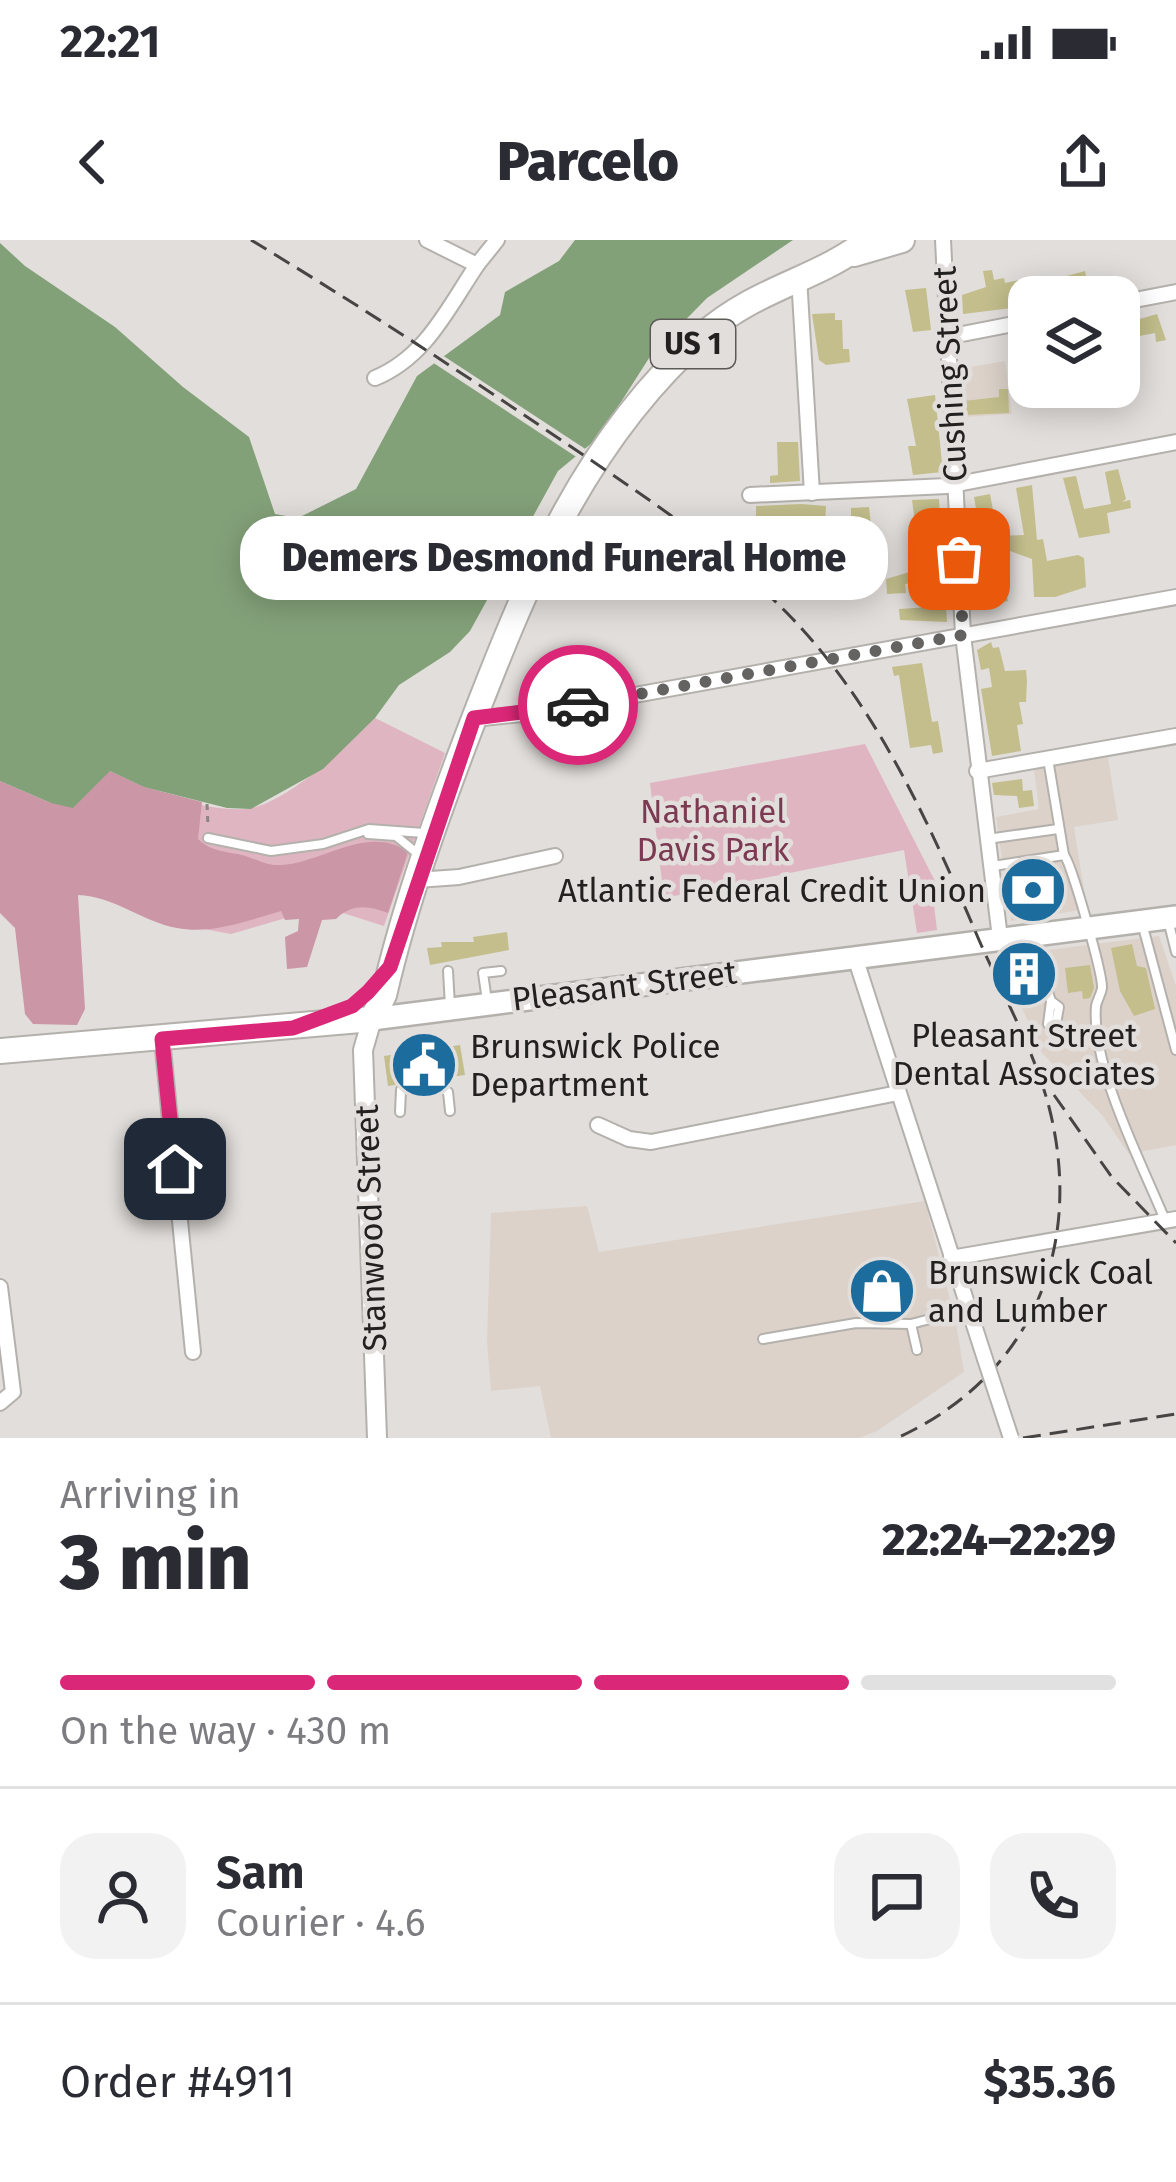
<!DOCTYPE html>
<meta charset="utf-8">
<style>
:root{--surface:#fff;--page:#f2f2f3;--text:#2b2b33;--muted:#7c7c81;--line:#e1e1e2;--accent:#db2777}
body{margin:0;font-family:"Fira Sans",sans-serif;background:var(--page);color:var(--text);height:100vh;display:flex;flex-direction:column;font-size:45px;white-space:nowrap}
*{box-sizing:border-box;margin:0}
p{font-size:39px;color:var(--muted)}
.icon{flex:none;width:66px;height:66px;fill:none;stroke:currentColor;stroke-width:2;stroke-linecap:round;stroke-linejoin:round}
.map{position:relative;height:1198px;overflow:hidden}
.side{display:flex;flex-direction:column;background:var(--surface);flex:1}
.side>*{flex:none}
.buttons{position:absolute;left:1008px;top:36px;display:grid;gap:24px}
.buttons a{display:grid;place-items:center;width:132px;height:132px;border-radius:24px;background:var(--surface);box-shadow:0 6px 30px #0003;font-size:60px}
.pin{position:absolute;display:grid;place-items:center;width:102px;height:102px;color:#fff;margin:-51px;border-radius:24px;box-shadow:0 6px 18px #0006}
.courier{position:absolute;display:grid;place-items:center;width:120px;height:120px;margin:-60px;border:9px solid #db2777;border-radius:50%;background:#fff;color:#222;box-shadow:0 3px 15px #0007}
.bubble{position:absolute;height:84px;border-radius:36px;background:var(--surface);box-shadow:0 6px 30px #0003;font-size:39px;font-weight:800;line-height:84px;text-align:center}
.overview em{font-style:normal;font-weight:800}
.overview div{display:flex;flex-direction:column-reverse}
.overview{display:flex;align-items:center;justify-content:space-between;height:204px;padding:0 60px}
h1{font-size:78px;font-weight:800;line-height:90px}
.bar{display:grid;grid-template-columns:repeat(4,1fr);gap:18px 12px;align-content:center;height:144px;padding:0 60px}
.bar i{height:15px;border-radius:9px;background:var(--line)}
.bar .current{background:var(--accent)}
.bar p{grid-column:span 4}
.line{display:flex;align-items:center;gap:30px;padding:0 60px;border-top:3px solid var(--line)}
.line div{flex:1}
.round{display:grid;place-items:center;flex:none;width:126px;height:126px;border-radius:36px;background:var(--page)}
.status{display:flex;justify-content:space-between;align-items:center;height:84px;padding:0 60px;background:var(--surface);direction:ltr}
.status svg{height:33px;fill:currentColor}
header{display:flex;justify-content:space-between;align-items:center;height:156px;padding:0 60px;background:var(--surface);font-size:54px;font-weight:800}
.map>svg:first-child{display:block}
</style>
<div class="status"><b>22:21</b><svg viewBox="0 0 49 12"><path d="M0 12V9h3v3zM5 12V6h3v6zM10 12V3h3v9zM15 12V0h3v12zM26 1h20v11H26zM47 4h2v5h-2z"/></svg></div>
<header><svg class="icon" aria-label="back" viewBox="0 0 24 24"><path d="M15 5l-7 7 7 7"/></svg>Parcelo<svg class="icon" aria-label="share" viewBox="0 0 24 24"><path d="M12 15V3M7 8l5-5 5 5M5 13v7h14v-7"/></svg></header>
<div class="map">
<svg width="1176" height="1198" viewBox="0 0 1176 1198">
<rect width="100%" height="100%" fill="#e2dedb"/>
<!-- built -->
<g fill="#dcd2ca">
<polygon points="1005,121 1012,174 966,177 964,128"/>
<polygon points="1108,517 1118,580 1074,587 1087,669 1011,681 996,577 1039,569 1034,529"/>
<polygon points="1159,696 1176,746 1176,905 1129,914 1102,875 1042,813 999,716"/>
<polygon points="925,961 956,1083 964,1132 877,1191 859,1198 551,1198 540,1146 491,1151 487,1102 491,973 587,966 599,1012"/>
</g>
<!-- green -->
<g fill="#e0b5c2">
<path d="M375,478L445,513L384,686L324,667L231,694L177,684L110,531C148,549 203,572 245,569C285,566 347,505 375,478Z"/>
<polygon points="865,504 937,645 932,648 937,690 917,693 904,610 664,658 650,543"/>
</g>
<!-- forest -->
<path fill="#cb96a6" d="M110,531L144,547L202,562L198,599C212,612 225,611 242,615C254,618 267,626 279,625C321,624 368,583 408,612L388,673C369,666 352,663 336,679L322,680L307,727L287,729L285,697L298,691L299,679L285,680L281,671C249,680 211,695 177,688C143,682 114,656 78,655L85,769L77,785L33,784L25,774L15,688L0,673V541L51,563Z"/>
<!-- water -->
<polygon fill="#83a179" points="575,0 793,0 707,58 651,115 598,198 558,231 470,391 450,412 399,445 375,478 323,529 251,569 227,568 144,547 110,531 73,568 51,563 0,541 0,3 25,26 115,87 183,147 249,197 275,274 298,278 356,249 417,136 500,75 505,52 559,21"/>
<!-- pier -->
<polygon fill="#e2dedb" points="439,113 590,212 581,220 429,120"/>
<!-- building -->
<g fill="#c3be8c">
<polygon points="992,30 994,40 1004,38 1005,43 1033,37 1034,45 1085,31 1090,55 1029,57 1029,66 963,74 962,55 986,47 983,31"/>
<polygon points="926,48 931,90 913,92 905,50"/>
<polygon points="835,73 835,80 842,80 843,109 849,109 850,122 826,125 819,120 812,74"/>
<polygon points="1157,74 1166,100 1156,102 1155,93 1119,100 1119,85"/>
<polygon points="999,149 1008,149 1009,173 965,175 964,161 999,157"/>
<polygon points="935,155 943,232 913,235 908,206 916,206 907,159"/>
<polygon points="777,202 798,202 800,241 770,243 770,236 778,235"/>
<polygon points="1118,229 1126,259 1122,262 1130,260 1131,268 1107,273 1110,293 1079,298 1063,238 1076,236 1084,269 1111,264 1105,232"/>
<polygon points="1032,245 1037,300 1043,299 1047,321 1078,315 1084,318 1086,347 1055,357 1034,357 1032,319 1010,311 976,313 975,302 982,302 974,257 990,254 998,296 1024,295 1016,248"/>
<polygon points="939,259 941,301 936,301 942,339 905,344 906,353 887,354 886,339 913,331 909,305 915,304 916,290 912,260"/>
<polygon points="801,264 826,266 825,285 804,286 803,278 756,278 756,266"/>
<polygon points="869,267 873,303 851,301 851,268"/>
<polygon points="1001,332 1008,361 982,367 980,335"/>
<polygon points="946,366 947,382 900,380 899,369"/>
<polygon points="991,402 993,408 999,407 1005,431 1026,430 1027,441 1026,462 1019,462 1023,484 1017,485 1021,511 992,516 981,449 992,447 989,428 981,430 977,410"/>
<polygon points="922,423 932,482 938,481 943,512 933,514 931,505 910,508 899,435 894,436 892,427"/>
<polygon points="1022,539 1023,551 1032,550 1034,566 1019,568 1017,556 994,555 992,543"/>
<polygon points="1048,626 1054,627 1060,668 1018,674 1009,660 1008,633"/>
<polygon points="507,692 509,710 430,725 427,708 442,707 441,702 474,702 473,697"/>
<polygon points="1132,704 1137,726 1146,728 1155,769 1134,776 1120,751 1111,708"/>
<polygon points="1027,714 1040,754 1023,760 1004,716"/>
<polygon points="1090,725 1094,748 1090,758 1083,759 1082,751 1068,753 1065,728"/>
<polygon points="460,805 465,835 388,846 384,816"/>
</g>
<g fill="none" stroke-linecap="round" stroke-linejoin="round">
<defs>
<g id="service">
<polyline points="1048,519 1064,615"/>
<polyline points="368,594 396,596 418,614"/>
<polyline points="208,598 271,611 323,604 369,589 424,593"/>
<polyline points="987,599 1058,589"/>
<path d="M993,626L1064,615C1071,621 1103,735 1102,748C1101,755 1097,760 1096,766C1091,826 1142,924 1165,980"/>
<polyline points="1168,680 1176,712"/>
<polyline points="1142,683 1176,810"/>
<polyline points="1030,697 1051,761 1059,767 1056,784 1048,784 1051,761"/>
<polyline points="448,731 450,766"/>
<polyline points="487,761 483,733 501,731"/>
<polyline points="400,872 401,850 435,844 448,852 450,871"/>
<polyline points="911,1084 917,1110"/>
<polyline points="763,1099 856,1083 911,1084 968,1069"/>
</g>
<g id="minor">
<polyline points="427,0 477,25 497,0"/>
<polyline points="943,0 963,395 1000,698"/>
<polyline points="799,37 812,253"/>
<polyline points="1119,63 1176,52"/>
<polyline points="947,97 1029,81"/>
<path d="M375,138C426,117 448,68 477,25"/>
<polyline points="750,255 947,246 1176,202"/>
<polyline points="474,479 541,472 1176,357"/>
<polyline points="977,531 1176,496"/>
<polyline points="417,640 459,637 555,616"/>
<polyline points="855,717 985,1119"/>
<polyline points="162,799 193,1112"/>
<polyline points="598,885 629,899 651,902 898,853"/>
<polyline points="951,1018 1176,979"/>
<polyline points="0,1047 13,1152 0,1163"/>
</g>
<polyline id="tertiary" points="372,779 363,810 377,1198"/>
<polyline id="secondary" points="372,779 1176,677"/>
<g id="trunk">
<polyline points="854,14 902,0"/>
<path d="M0,811L372,779L384,755C406,660 440,567 475,476C530,334 586,199 703,95C757,47 818,40 868,0"/>
</g>
</defs>
<!-- service casing -->
<use href="#service" stroke="#b4b1ad" stroke-width="12"/>
<!-- minor casing -->
<use href="#minor" stroke="#b4b1ad" stroke-width="18"/>
<!-- tertiary casing -->
<use href="#tertiary" stroke="#b4b1ad" stroke-width="22"/>
<!-- secondary casing -->
<use href="#secondary" stroke="#b4b1ad" stroke-width="26"/>
<!-- trunk casing -->
<use href="#trunk" stroke="#b4b1ad" stroke-width="28"/>
<!-- path -->
<polyline stroke="#898683" stroke-width="3" stroke-dasharray="6 6" stroke-linecap="butt" points="207,564 208,586"/>
<!-- service -->
<use href="#service" stroke="#fff" stroke-width="8"/>
<!-- minor -->
<use href="#minor" stroke="#fff" stroke-width="14"/>
<!-- tertiary -->
<use href="#tertiary" stroke="#fff" stroke-width="18"/>
<!-- secondary -->
<use href="#secondary" stroke="#fff" stroke-width="21"/>
<!-- trunk -->
<use href="#trunk" stroke="#fff" stroke-width="24"/>
<!-- rail -->
<g stroke="#474543" stroke-width="3" stroke-dasharray="18 9" stroke-linecap="butt">
<path d="M251,0C357,64 461,132 564,202C641,254 721,306 787,373C877,465 929,583 979,700C1003,755 1034,810 1049,867C1085,1008 1031,1137 897,1198"/>
<polyline points="1054,855 1111,936 1176,1003"/>
<polyline points="1023,1198 1176,1174"/>
</g>
<defs>
<polyline id="minor-bridge" points="985,1119 1011,1198"/>
</defs>
<!-- minor-bridge casing -->
<use href="#minor-bridge" stroke="#b4b1ad" stroke-width="18" stroke-linecap="butt"/>
<!-- minor-bridge -->
<use href="#minor-bridge" stroke="#fff" stroke-width="14"/>
</g>
<g fill="none" stroke-linecap="round" stroke-linejoin="round">
<!-- done -->
<polyline stroke="#656361" stroke-width="12" stroke-dasharray="0 21.6" points="578,465 963,395 959,319"/>
<!-- route -->
<polyline stroke="#db2777" stroke-width="15" points="175,929 162,799 293,788 352,766 368,752 390,727 474,478 578,465"/>
</g>
<!-- icons -->
<defs>
<symbol id="bank-disc" viewBox="-11 -11 22 22"><circle r="9.5" fill="#1d6c9e" stroke="#e2dedb"/><path d="M-6-4H6V4H-6ZM0-2.3a2.3 2.3 0 1 0 0 4.6a2.3 2.3 0 1 0 0-4.6Z" fill="#fff"/></symbol>
<symbol id="building-disc" viewBox="-11 -11 22 22"><circle r="9.5" fill="#1d6c9e" stroke="#e2dedb"/><path d="M-4-6H4V6H1V3H-1V6H-4ZM-2.5-4.3h1.7v1.8h-1.7ZM.8-4.3h1.7v1.8H.8ZM-2.5-1h1.7V.8h-1.7ZM.8-1h1.7V.8H.8Z" fill="#fff"/></symbol>
<symbol id="civic-disc" viewBox="-11 -11 22 22"><circle r="9.5" fill="#1d6c9e" stroke="#e2dedb"/><path d="M-.6-6.5H3V-4.5H.6V-3L4-1V1h2V6H-6V1h2V-1L-.6-3ZM-1.2 2.5V6h2.4V2.5Z" fill="#fff"/></symbol>
<symbol id="shop-disc" viewBox="-11 -11 22 22"><circle r="9.5" fill="#1d6c9e" stroke="#e2dedb"/><path d="M-5-2.5h2.3a2.7 3.5 0 0 1 5.4 0H5L5.5 6h-11ZM-1.5-2.5h3a1.5 2.3 0 0 0-3 0Z" fill="#fff"/></symbol>
</defs>
<g fill-rule="evenodd">
<use href="#bank-disc" x="995" y="612" width="76" height="76"/>
<use href="#building-disc" x="986" y="696" width="76" height="76"/>
<use href="#civic-disc" x="386" y="787" width="76" height="76"/>
<use href="#shop-disc" x="844" y="1013" width="76" height="76"/>
</g>
<g text-anchor="middle" stroke-width="9" stroke-linejoin="round" paint-order="stroke">
<!-- shield labels -->
<rect fill="#e2dedb" stroke="#5c5a57" stroke-width="3" x="651" y="80" width="84" height="48" rx="9"/>
<g font-size="30" font-weight="bold" fill="#22211f">
<text x="693" y="114">US 1</text>
</g>
<!-- street labels -->
<g font-size="33" fill="#22211f" stroke="#e2dedb">
<text transform="translate(949 134) rotate(-93)" y="12">Cushing Street</text>
<text transform="translate(624 745) rotate(-7)" y="12">Pleasant Street</text>
<text transform="translate(370 988) rotate(-92)" y="12">Stanwood Street</text>
</g>
<!-- park labels -->
<g font-size="33" fill="#7c3a52" stroke="#e2dedb">
<text x="713" y="583">Nathaniel<tspan x="713" dy="38">Davis Park</tspan></text>
</g>
<!-- poi labels -->
<g font-size="33" fill="#22211f" stroke="#e2dedb" text-anchor="start">
<text x="986" y="662" text-anchor="end">Atlantic Federal Credit Union</text>
<text x="1024" y="807" text-anchor="middle">Pleasant Street<tspan x="1024" dy="38">Dental Associates</tspan></text>
<text x="470" y="818">Brunswick Police<tspan x="470" dy="38">Department</tspan></text>
<text x="928" y="1044">Brunswick Coal<tspan x="928" dy="38">and Lumber</tspan></text>
</g>
</g>
</svg>
<div class="buttons">
<a><svg class="icon" aria-label="layers" viewBox="0 0 24 24"><path d="M12 4l9 5-9 5-9-5zM3 14l9 5 9-5"/></svg></a>
</div>
<div class="pin" style="left:959px;top:319px;background:#ea580c"><svg class="icon" aria-label="bag" viewBox="0 0 24 24"><path d="M5 8h14l-1 12H6zM9 8a3 3 0 0 1 6 0"/></svg></div>
<div class="pin" style="left:175px;top:929px;background:#1f2937"><svg class="icon" aria-label="home" viewBox="0 0 24 24"><path d="M3 11l9-7 9 7M6 9v11h12V9"/></svg></div>
<div class="courier" style="left:578px;top:465px"><svg class="icon" aria-label="car" viewBox="0 0 24 24"><path d="M5 17H2v-5l4-1 3-4h7l3 4 3 1v5h-3M9 17h6M6 11h13"/><circle cx="7" cy="17" r="2"/><circle cx="17" cy="17" r="2"/></svg></div>
<div class="bubble" style="left:240px;top:276px;width:648px">Demers Desmond Funeral Home</div>
</div>
<section class="side">
<div class="overview"><div><h1>3 min</h1><p>Arriving in</p></div><em>22:24–22:29</em></div>
<div class="bar"><i class="current"></i><i class="current"></i><i class="current"></i><i></i><p>On the way · 430 m</p></div>
<div class="line" style="height:216px"><a class="round"><svg class="icon" aria-label="person" viewBox="0 0 24 24"><circle cx="12" cy="8" r="4"/><path d="M4 21q1-7 8-7t8 7"/></svg></a><div><b>Sam</b><p>Courier · 4.6</p></div><a class="round"><svg class="icon" aria-label="chat" viewBox="0 0 24 24"><path d="M4 5h16v11H9l-5 4z"/></svg></a><a class="round"><svg class="icon" aria-label="phone" viewBox="0 0 24 24"><path d="M5 4h4l2 5-3 2q2 4 5 5l2-3 5 2v4C11 20 4 13 5 4z"/></svg></a></div>
<div class="line" style="height:156px"><div>Order #4911</div><b>$35.36</b></div>
</section>
